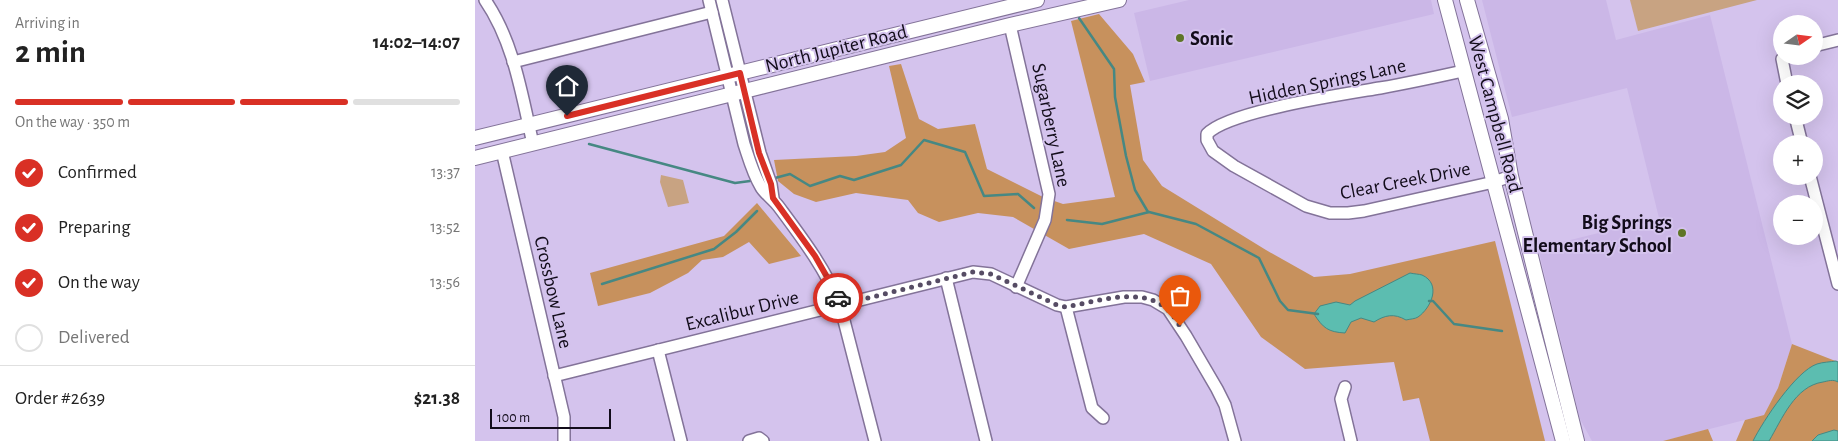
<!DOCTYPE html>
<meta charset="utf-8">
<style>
:root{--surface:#fff;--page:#f2f2f2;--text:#222;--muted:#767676;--line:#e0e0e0;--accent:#d93025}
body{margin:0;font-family:"Alegreya Sans",sans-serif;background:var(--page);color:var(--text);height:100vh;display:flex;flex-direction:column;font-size:19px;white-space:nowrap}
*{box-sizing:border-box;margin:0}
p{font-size:16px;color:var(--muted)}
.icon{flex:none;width:28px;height:28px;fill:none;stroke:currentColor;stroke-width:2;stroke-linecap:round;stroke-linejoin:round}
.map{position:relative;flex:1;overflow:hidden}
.panel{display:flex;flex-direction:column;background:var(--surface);width:475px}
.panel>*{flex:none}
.needle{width:32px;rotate:76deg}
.buttons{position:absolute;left:1298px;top:15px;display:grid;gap:10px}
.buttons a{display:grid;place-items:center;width:50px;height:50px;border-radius:50%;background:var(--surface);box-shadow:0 5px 20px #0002;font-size:25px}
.scale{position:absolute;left:15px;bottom:12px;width:121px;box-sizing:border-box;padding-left:5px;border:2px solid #120c1a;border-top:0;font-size:14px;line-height:18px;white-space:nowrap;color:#120c1a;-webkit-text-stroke:4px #d4c3ed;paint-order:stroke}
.pin{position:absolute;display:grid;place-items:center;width:42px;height:42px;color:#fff;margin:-51px -21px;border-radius:50% 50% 50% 0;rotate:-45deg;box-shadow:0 0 5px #0007}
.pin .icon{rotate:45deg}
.courier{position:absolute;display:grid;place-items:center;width:50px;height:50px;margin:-25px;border:4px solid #d93025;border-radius:50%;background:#fff;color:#222;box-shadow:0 1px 6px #0007}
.headline em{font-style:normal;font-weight:700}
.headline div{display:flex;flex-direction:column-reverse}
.headline{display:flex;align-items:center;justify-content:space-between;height:85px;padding:0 15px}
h1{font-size:32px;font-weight:700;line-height:38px}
.bar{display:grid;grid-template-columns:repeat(4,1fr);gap:8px 5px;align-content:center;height:60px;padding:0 15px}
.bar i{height:6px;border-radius:4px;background:var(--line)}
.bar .on{background:var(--accent)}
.bar p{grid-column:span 4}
.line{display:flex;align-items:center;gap:12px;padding:0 15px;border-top:1px solid var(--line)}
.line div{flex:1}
ol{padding:0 15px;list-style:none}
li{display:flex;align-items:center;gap:15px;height:55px}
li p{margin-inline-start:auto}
li .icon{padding:5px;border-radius:50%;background:var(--accent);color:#fff;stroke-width:4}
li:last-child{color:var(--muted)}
li i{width:28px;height:28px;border:2px solid var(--line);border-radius:50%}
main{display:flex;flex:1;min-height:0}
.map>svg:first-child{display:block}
</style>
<main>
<section class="panel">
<div class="headline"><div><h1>2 min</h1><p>Arriving in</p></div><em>14:02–14:07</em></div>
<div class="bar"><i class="on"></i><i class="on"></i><i class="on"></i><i></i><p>On the way · 350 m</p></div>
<ol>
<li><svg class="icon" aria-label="check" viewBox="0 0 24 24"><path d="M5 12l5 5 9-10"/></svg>Confirmed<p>13:37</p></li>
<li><svg class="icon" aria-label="check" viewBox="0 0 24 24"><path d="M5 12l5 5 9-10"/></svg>Preparing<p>13:52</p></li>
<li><svg class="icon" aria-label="check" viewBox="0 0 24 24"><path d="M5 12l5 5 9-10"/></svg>On the way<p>13:56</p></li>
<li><i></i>Delivered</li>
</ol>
<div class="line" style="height:65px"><div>Order #2639</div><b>$21.38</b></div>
</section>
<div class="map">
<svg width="1363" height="441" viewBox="0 0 1363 441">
<rect width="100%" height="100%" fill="#d4c3ed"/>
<!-- built -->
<g fill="#cbb7e7">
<polygon points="714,0 956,0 959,14 675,81 659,13"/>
<polygon points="1007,0 1131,0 1141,40 1235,15 1317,344 1303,388 1289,415 1188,441 1117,441 1105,419 1063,248 1184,218 1152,88 1037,117"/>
</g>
<!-- green -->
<g fill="#c8a382">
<polygon points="1155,0 1282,0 1163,31"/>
<polygon points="186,175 208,180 214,203 193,207 185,182"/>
</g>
<!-- forest -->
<g fill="#c7915d">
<polygon points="624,14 658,54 670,82 655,85 668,160 687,186 791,250 839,277 875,274 1020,241 1070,441 955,441 944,398 928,401 919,362 830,369 786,337 736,264 669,234 594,249 538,217 503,213 464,222 443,213 433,200 381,193 341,202 319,194 303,181 299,160 381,156 410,152 431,138 414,66 426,64 444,119 463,129 500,124 512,169 568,197 588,204 640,197 596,21"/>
<polygon points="282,203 326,256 294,264 274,242 248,257 227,260 213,273 175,293 123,306 115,273 249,236"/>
<polygon points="1317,344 1363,362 1363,431 1343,435 1337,441 1261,441 1270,420 1289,415 1303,388"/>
<polygon points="1233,429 1238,441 1188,441"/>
</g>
<!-- water -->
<g fill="#5cbdb0" stroke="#468883">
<path d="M935,273C939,274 944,274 947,275C967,284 956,308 943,317C940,319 935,319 931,320C919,313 910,315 899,322L886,318L876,322L870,333C853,332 848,328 839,314L845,306L861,302L875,305L880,301Z"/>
<path d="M1361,361L1363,362V382C1358,379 1353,381 1348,382C1320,386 1307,419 1294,441H1278C1288,421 1321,371 1342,364C1348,362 1355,362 1361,361Z"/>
<polygon points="1359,430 1363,431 1363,441 1337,441 1343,435"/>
</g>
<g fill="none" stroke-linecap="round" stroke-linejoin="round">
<!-- stream -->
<g stroke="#468883" stroke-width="2.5">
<polyline points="604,18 639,69 640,97 651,156 660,190 673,212"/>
<polyline points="114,144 260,183 275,181"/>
<polyline points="300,178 315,174 335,186 365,176 379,180 426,165 449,140 490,152 509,196 543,194 559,208"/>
<polyline points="592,220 627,224 674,212 721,224 784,258 805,301 813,310 843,314"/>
<polyline points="127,284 239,249 261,232 282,211"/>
<polyline points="954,301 958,301 979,324 1027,331"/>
</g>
<defs>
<g id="minor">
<path d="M10,0C39,42 47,96 58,144"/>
<path d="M234,0L269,144C274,159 278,174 286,187C289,193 299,200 304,207C327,238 350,268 365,305L400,441"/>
<polyline points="247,0 285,153 296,184 298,198"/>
<polyline points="535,25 574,194 570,220 541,287"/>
<polyline points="1339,46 1363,40"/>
<polyline points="1310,56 1307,59 1312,84"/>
<polyline points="38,62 237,12"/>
<path d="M988,71C961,77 933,83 905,88C870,94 753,111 732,134V140L738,151L759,166L831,206L855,213H873L889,211L1019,182L1036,176"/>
<polyline points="1320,116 1327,144"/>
<polyline points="27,151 89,417 89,441"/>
<polyline points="1335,176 1363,284"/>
<polyline points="471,278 511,441"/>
<polyline points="591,307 617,408 628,418"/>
<polyline points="183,350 206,441"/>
<polyline points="79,376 498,272 516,274 582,305 591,307 649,297 667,297 678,300 693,309 711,336 742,389 750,405 760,441"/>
<polyline points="870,387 866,399 876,441"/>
<polyline points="274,441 284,438 288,441"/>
</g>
<g id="major">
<polyline points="970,0 1088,441"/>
<polyline points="992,0 1026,119 1036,176 1102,441"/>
<polyline points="0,138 562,0"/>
<polyline points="0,158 535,25 644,0"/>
</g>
</defs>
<!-- minor casing -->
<use href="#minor" stroke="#837399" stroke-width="14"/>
<!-- major casing -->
<use href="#major" stroke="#837399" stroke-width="16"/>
<!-- minor -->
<use href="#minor" stroke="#fff" stroke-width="11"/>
<!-- major -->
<use href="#major" stroke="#fff" stroke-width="14"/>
</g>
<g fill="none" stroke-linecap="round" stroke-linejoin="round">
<!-- done -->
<path stroke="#564c64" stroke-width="5" stroke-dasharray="0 9" d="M363,298L365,305L498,272L516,274L582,305L590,307C621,302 667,285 693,310C698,314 701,320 705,326"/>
<!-- route -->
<polyline stroke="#d93025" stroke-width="6" points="92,116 265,73 284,153 296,184 298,198 340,256 356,284 363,298"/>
</g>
<!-- markers -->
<g fill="#5e7526" stroke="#d4c3ed" stroke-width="2">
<circle cx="705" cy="38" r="5"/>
<circle cx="1207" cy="233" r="5"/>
</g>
<g text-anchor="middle" stroke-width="4" stroke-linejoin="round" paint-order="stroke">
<!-- poi labels -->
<g font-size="20" font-weight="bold" fill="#120c1a" stroke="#d4c3ed" text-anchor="start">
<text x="715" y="45">Sonic</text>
<text x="1197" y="229" text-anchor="end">Big Springs<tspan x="1197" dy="23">Elementary School</tspan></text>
</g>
<!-- street labels -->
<g font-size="20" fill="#120c1a" stroke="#d4c3ed">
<text transform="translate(361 48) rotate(-14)" y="7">North Jupiter Road</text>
<text transform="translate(852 81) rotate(-12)" y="7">Hidden Springs Lane</text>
<text transform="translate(1021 114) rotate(75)" y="7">West Campbell Road</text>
<text transform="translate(577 125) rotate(78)" y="7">Sugarberry Lane</text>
<text transform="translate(930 180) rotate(-11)" y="7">Clear Creek Drive</text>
<text transform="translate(79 292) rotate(77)" y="7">Crossbow Lane</text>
<text transform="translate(267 310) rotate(-14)" y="7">Excalibur Drive</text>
</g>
</g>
</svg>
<div class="buttons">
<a><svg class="needle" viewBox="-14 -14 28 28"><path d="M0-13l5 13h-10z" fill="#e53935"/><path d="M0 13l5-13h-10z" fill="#767676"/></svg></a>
<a><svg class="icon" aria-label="layers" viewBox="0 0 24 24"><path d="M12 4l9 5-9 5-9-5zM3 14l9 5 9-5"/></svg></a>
<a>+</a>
<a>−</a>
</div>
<div class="scale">100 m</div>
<div class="pin" style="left:705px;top:326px;background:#ea580c"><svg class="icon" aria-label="bag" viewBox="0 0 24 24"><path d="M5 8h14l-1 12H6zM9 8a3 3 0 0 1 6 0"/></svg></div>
<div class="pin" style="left:92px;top:116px;background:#1f2937"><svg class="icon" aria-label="home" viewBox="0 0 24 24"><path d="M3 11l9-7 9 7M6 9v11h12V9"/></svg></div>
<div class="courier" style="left:363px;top:298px"><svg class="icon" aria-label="car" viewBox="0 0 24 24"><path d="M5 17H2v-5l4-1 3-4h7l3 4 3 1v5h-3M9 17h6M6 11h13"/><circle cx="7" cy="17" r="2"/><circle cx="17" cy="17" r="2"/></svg></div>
</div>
</main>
